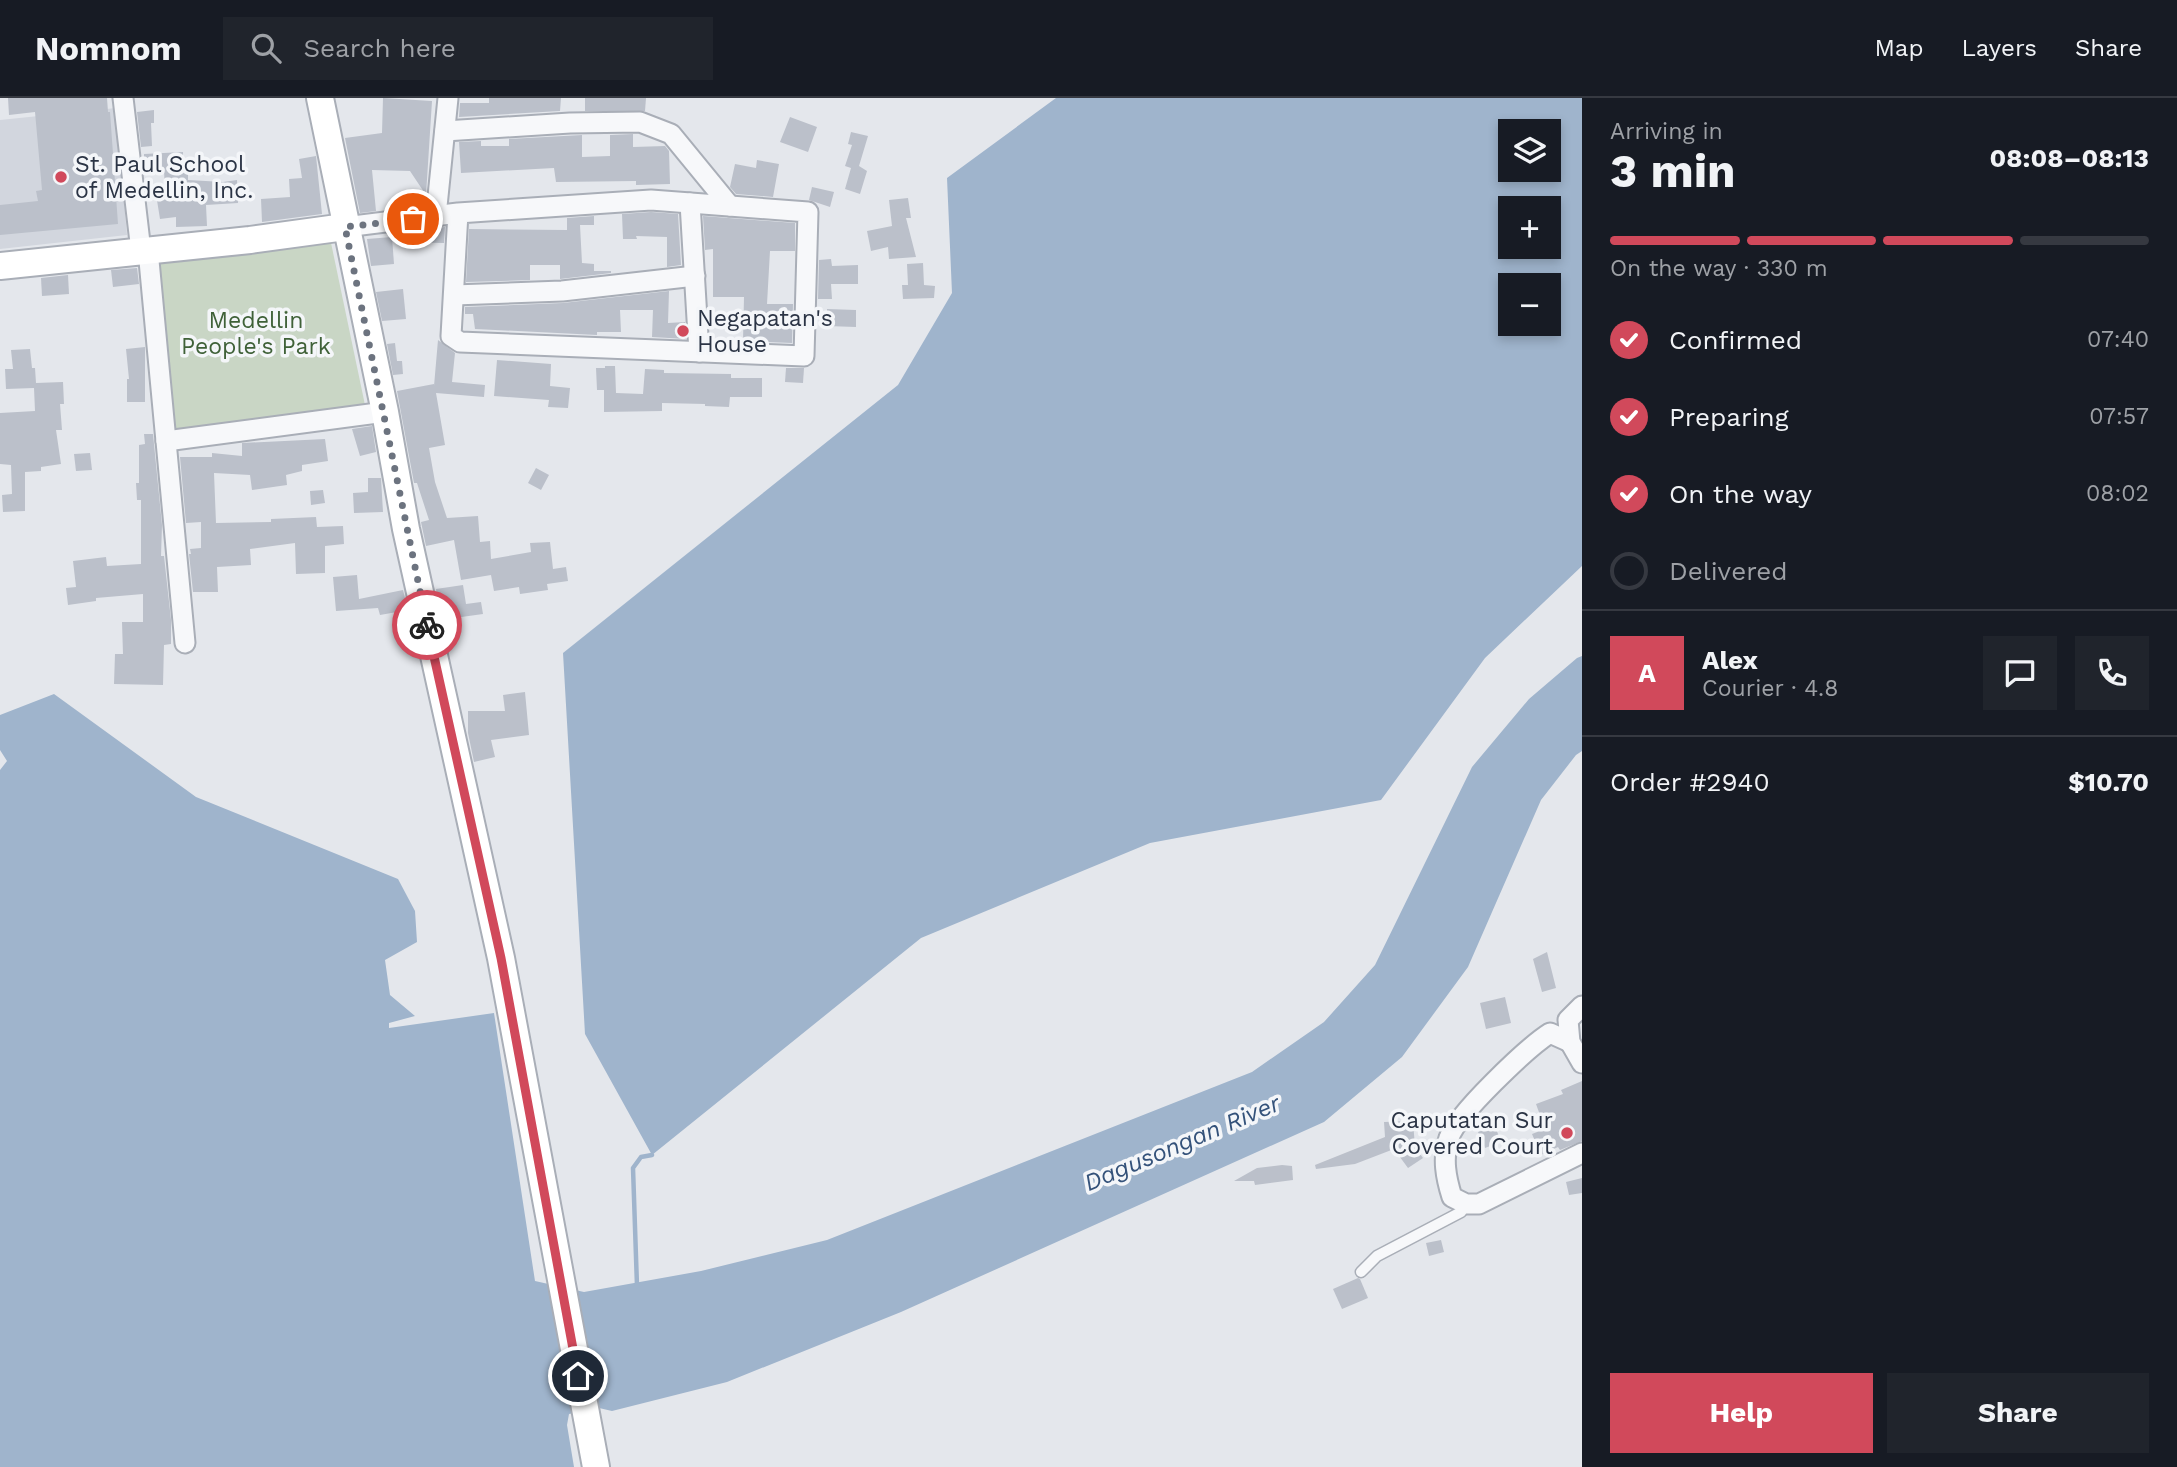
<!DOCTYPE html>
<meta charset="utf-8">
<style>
:root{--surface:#171b24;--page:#20242c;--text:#f1f3f6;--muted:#9ea1a6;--line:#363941;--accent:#d1495b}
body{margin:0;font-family:"Work Sans",sans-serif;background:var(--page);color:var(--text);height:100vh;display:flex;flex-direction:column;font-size:26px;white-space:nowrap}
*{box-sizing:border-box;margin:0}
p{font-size:23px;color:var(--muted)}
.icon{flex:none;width:38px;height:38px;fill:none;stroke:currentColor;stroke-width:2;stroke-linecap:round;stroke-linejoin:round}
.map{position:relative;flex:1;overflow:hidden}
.side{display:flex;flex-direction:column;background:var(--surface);width:595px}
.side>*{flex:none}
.tools{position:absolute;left:1498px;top:21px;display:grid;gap:14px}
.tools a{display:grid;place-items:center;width:63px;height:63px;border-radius:0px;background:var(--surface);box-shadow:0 4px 10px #0003;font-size:35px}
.pin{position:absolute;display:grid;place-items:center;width:60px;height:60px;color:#fff;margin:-30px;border:4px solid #fff;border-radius:50%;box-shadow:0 2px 7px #0007}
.courier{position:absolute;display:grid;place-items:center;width:70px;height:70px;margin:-35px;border:5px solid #d1495b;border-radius:50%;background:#fff;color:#222;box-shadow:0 2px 9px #0007}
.overview em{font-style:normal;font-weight:700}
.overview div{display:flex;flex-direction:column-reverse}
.overview{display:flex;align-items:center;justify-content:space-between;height:119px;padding:0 28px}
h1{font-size:46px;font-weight:700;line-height:52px}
.bar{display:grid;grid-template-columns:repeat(4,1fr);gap:10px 7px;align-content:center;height:84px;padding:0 28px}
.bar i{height:9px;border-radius:5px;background:var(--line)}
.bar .on{background:var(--accent)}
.bar p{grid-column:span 4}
.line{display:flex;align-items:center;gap:18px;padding:0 28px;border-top:2px solid var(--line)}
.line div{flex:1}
.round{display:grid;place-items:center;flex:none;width:74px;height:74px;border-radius:0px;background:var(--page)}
ol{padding:0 28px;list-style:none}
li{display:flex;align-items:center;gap:21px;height:77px}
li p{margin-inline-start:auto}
li .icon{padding:7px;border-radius:50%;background:var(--accent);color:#fff;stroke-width:4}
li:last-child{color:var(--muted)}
li i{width:38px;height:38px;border:4px solid var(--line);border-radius:50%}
.cta{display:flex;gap:14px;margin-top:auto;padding:14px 28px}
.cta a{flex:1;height:80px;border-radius:0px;background:var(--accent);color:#fff;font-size:28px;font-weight:700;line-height:80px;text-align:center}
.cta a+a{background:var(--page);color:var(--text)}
header{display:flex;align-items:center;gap:42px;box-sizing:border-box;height:98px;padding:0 35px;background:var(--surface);border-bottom:2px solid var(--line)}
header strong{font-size:33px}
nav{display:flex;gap:38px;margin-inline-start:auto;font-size:24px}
.search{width:490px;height:63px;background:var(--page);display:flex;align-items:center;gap:18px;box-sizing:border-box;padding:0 24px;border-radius:0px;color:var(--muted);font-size:26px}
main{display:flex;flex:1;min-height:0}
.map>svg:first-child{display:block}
</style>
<header>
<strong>Nomnom</strong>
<div class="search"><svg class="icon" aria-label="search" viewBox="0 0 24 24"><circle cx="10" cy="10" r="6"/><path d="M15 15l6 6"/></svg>Search here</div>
<nav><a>Map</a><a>Layers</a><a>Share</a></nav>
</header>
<main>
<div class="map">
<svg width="1582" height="1369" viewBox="0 0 1582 1369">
<rect width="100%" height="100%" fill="#e4e7ec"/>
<!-- built -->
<polygon fill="#d2d6de" points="116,10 127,137 0,151 0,22"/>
<!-- green -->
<polygon fill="#c9d6c5" points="330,140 365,307 175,334 156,160"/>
<!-- water -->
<g fill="#9fb4cc" fill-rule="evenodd">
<path d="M1056,0H1582V468L1485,560L1381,702L1150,745L921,840L652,1057L585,936L563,555L898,287L952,195L947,80ZM1510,33H1549V72H1510ZM1510,110H1549V149H1510ZM1510,187H1549V226H1510Z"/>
<polygon points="1582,558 1582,653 1576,657 1541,702 1468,869 1402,959 1324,1024 901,1214 727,1284 612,1313 599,1310 569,1316 567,1327 574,1369 0,1369 0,672 7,663 0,652 0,617 54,596 196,699 398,781 415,813 417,844 385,862 390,897 415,918 389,925 389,930 494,915 535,1183 584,1194 701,1173 827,1142 1252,974 1324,924 1375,867 1472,669 1529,601 1577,560"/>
</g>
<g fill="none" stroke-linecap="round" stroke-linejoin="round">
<!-- stream -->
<polyline stroke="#9fb4cc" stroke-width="4.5" points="637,1188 633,1070 641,1059 652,1057"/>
</g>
<!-- building -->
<g fill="#bbc0ca">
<polygon points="8,0 107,0 108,14 110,14 118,126 0,137 0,107 38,103 36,93 42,92 35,14 9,17"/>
<polygon points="383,0 432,3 426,97 410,73 372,72 376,113 360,115 345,40 382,35"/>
<polygon points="489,0 561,0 560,13 459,19 460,5 489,5"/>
<polygon points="585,0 646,0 645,13 585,13"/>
<polygon points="154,12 154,25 151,25 152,48 141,49 137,14"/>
<polygon points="790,19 817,29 808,54 780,44"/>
<polygon points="851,34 868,38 859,68 867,73 860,96 845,91 851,70 845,68 852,47 848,46"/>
<polygon points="633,36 633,49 665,48 669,53 670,86 636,87 636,83 556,84 554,70 461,75 459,44 481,43 481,48 509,48 509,41 582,37 582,59 610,58 610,37"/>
<polygon points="183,54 183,72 188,72 188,82 223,84 237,82 238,105 206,107 207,128 176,129 176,119 160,121 156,96 165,95 164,71 144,72 144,56"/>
<polygon points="316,58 322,116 262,124 261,101 290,99 289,81 302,80 299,61"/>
<polygon points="757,62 779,66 773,99 736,96 730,89 735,66 756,70"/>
<polygon points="812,89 834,94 830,109 809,102"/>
<polygon points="908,100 911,120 906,120 916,159 889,161 888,149 871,153 867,133 892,128 889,102"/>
<polygon points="651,114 678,116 681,167 667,169 667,139 636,138 637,141 623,141 622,116"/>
<polygon points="594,118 594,127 580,127 582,165 594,166 594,173 611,173 611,175 560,181 560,167 530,167 530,182 466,184 469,131 567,132 567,120"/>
<polygon points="703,118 795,125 795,153 770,153 767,206 793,206 792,245 743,243 744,199 713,199 713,151 705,152"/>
<polygon points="445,129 444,145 395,144 395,135"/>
<polygon points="392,139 394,166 371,168 367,141"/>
<polygon points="831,161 832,168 858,167 858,186 831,186 832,201 818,201 819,162"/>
<polygon points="923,165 924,187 935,188 934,200 903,201 902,187 908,187 907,166"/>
<polygon points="137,170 139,186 113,189 111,172"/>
<polygon points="68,177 69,196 42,198 41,180"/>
<polygon points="403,191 406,221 382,223 376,194"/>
<polygon points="669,193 668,225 685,224 686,241 652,239 653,212 620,212 621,234 597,234 597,237 475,231 473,216 465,216 465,209 563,205"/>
<polygon points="827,211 856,212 856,229 827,228"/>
<polygon points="438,242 455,255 452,284 485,287 484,299 436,295 445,347 429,350 435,384 447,420 478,418 480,444 490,443 491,461 531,454 530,445 550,444 553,471 566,469 568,483 547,486 548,492 520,496 519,489 494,493 491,477 461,482 454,442 426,448 421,424 429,422 417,385 414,385 397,293 434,286 434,288"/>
<polygon points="395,245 397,263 402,263 403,276 393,277 387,246"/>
<polygon points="145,249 145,304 127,304 127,281 129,281 126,251"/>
<polygon points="30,251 32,270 35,270 36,285 63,284 64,306 60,306 62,332 56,332 61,366 41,369 41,373 25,374 25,413 3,414 2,397 12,396 11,367 0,366 0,315 35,313 34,290 6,291 5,271 13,271 11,252"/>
<polygon points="497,262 551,266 550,288 570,290 568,310 548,309 549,302 494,298"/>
<polygon points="605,268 615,268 616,295 643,296 645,271 664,272 664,275 731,276 731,280 762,280 762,299 730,299 729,309 705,308 705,306 662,305 662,313 604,314 604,292 597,292 596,270 605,270"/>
<polygon points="786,270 804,270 803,285 785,284"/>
<polygon points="372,328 376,354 360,358 352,331"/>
<polygon points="144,336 153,336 162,427 161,458 164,458 171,522 171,546 164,547 163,587 114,586 115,556 123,556 122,524 143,524 143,496 96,500 96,503 68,507 66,490 76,489 73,463 106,459 107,468 141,466 141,402 137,402 136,385 139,385 139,347 145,346"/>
<polygon points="325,341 328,363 302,367 302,373 286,377 287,387 252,392 250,377 214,375 216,425 271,424 271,421 316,419 317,429 343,428 344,446 325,448 325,475 296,476 295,445 250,451 251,467 217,469 218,494 193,494 189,456 191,456 190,451 201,450 201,424 186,425 180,359 212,359 212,355 242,358 242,345"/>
<polygon points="90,355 92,372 76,373 74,356"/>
<polygon points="536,370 549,377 541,392 528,385"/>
<polygon points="368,380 381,380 383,414 354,415 353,395 368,394"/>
<polygon points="323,392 325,405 311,407 310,393"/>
<polygon points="357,477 359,501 403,492 408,512 380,517 378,510 336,513 333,479"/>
<polygon points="463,487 466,506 481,504 483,516 447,521 444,504 438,505 436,491"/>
<polygon points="525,594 529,637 491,642 495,659 474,664 468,635 468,613 505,613 503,597"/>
<polygon points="1547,854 1556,890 1542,894 1533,861"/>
<polygon points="1505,899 1511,925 1486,931 1480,905"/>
<polygon points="1582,983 1582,1043 1560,1052 1558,1049 1541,1057 1532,1036 1545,1031 1536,1006 1563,996 1561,992"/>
<polygon points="1413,1023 1415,1049 1423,1060 1408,1070 1394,1051 1355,1066 1316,1071 1315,1067 1385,1039 1384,1024"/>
<polygon points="1495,1028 1501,1044 1485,1050 1478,1034"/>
<polygon points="1282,1067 1292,1068 1293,1082 1255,1087 1254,1083 1234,1083 1257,1070"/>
<polygon points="1582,1080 1582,1095 1569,1097 1566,1084"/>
<polygon points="1441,1142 1444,1154 1429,1158 1426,1145"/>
<polygon points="1358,1180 1360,1181 1368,1200 1342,1211 1333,1191"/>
</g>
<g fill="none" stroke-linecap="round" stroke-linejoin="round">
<defs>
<polyline id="lane" points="1361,1174 1377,1158 1461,1114 1466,1106"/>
<g id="street">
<polyline points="123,0 141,153"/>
<polyline points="445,33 570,25 640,24 671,36 730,108"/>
<polyline points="690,105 699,254"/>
<polyline points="436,118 448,0"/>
<polyline points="345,129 458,115 651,102 808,114 804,258 460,244 451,238 458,115"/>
<polyline points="148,152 185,545"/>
<polyline points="454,197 562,193 695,178"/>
<polyline points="166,343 385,314"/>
<polyline points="1582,908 1568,922 1570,944 1582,965"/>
<path d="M1570,944L1550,935C1528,949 1456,1017 1449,1040C1442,1060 1446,1080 1452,1099L1466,1106H1479L1582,1055"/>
</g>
<g id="secondary">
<polyline points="320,0 385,314 406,431 501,860 596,1369"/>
<polyline points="0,168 250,142 345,129"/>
</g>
</defs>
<!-- lane casing -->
<use href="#lane" stroke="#a9aeb7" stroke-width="13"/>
<!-- street casing -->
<use href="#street" stroke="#a9aeb7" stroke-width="23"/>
<!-- secondary casing -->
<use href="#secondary" stroke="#a9aeb7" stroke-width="30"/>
<!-- lane -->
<use href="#lane" stroke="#f7f8fa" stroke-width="10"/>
<!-- street -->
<use href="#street" stroke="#f7f8fa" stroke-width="19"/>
<!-- secondary -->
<use href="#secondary" stroke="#fff" stroke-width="26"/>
</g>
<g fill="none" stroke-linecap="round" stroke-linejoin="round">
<!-- done -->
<polyline stroke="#6c737f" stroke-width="7" stroke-dasharray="0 12.6" points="413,121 345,129 427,527"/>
<!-- route -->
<polyline stroke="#d1495b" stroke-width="9" points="427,527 501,860 578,1278"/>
</g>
<!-- markers -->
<g fill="#d1495b" stroke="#f4f6f9" stroke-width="2.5">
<circle cx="61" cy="79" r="7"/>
<circle cx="683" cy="233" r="7"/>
<circle cx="1567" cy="1035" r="7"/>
</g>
<g text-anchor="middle" stroke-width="7" stroke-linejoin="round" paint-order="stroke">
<!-- poi labels -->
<g font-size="23" fill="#2b3445" stroke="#f4f6f9" text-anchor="start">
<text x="75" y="74">St. Paul School<tspan x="75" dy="26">of Medellin, Inc.</tspan></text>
<text x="697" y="228">Negapatan's<tspan x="697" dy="26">House</tspan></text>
<text x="1553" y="1030" text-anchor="end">Caputatan Sur<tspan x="1553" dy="26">Covered Court</tspan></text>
</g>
<!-- park labels -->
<g font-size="23" fill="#3f6138" stroke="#f4f6f9">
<text x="256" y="230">Medellin<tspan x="256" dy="26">People's Park</tspan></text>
</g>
<!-- water labels -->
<g font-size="24" font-style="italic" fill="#34527a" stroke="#f4f6f9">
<text transform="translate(1182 1045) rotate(-23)" y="8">Dagusongan River</text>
</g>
</g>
</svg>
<div class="tools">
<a><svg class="icon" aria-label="layers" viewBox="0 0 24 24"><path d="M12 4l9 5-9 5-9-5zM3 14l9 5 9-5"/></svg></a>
<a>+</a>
<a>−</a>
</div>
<div class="pin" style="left:413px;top:121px;background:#ea580c"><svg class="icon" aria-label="bag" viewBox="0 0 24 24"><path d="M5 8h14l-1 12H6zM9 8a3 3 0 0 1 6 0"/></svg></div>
<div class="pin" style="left:578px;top:1278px;background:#1f2937"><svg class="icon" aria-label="home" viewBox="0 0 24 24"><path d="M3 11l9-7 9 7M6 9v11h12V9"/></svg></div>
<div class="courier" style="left:427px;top:527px"><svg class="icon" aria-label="bike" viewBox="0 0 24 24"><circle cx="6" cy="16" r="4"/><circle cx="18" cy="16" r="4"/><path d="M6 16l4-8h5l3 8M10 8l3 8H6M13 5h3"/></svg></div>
</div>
<section class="side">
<div class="overview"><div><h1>3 min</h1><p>Arriving in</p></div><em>08:08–08:13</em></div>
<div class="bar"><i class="on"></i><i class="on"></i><i class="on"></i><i></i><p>On the way · 330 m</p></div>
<ol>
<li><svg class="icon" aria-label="check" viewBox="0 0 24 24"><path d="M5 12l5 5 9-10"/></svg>Confirmed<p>07:40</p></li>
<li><svg class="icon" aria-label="check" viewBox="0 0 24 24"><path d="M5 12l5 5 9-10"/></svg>Preparing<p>07:57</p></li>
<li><svg class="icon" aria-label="check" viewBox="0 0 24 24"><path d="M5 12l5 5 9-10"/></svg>On the way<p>08:02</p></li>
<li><i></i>Delivered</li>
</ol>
<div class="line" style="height:126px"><b class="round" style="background:var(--accent);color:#fff">A</b><div><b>Alex</b><p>Courier · 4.8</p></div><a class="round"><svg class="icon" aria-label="chat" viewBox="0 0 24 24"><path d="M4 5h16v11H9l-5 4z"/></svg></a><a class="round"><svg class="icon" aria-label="phone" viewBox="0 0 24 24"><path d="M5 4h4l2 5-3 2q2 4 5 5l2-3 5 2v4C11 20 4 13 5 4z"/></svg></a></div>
<div class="line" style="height:91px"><div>Order #2940</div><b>$10.70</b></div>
<div class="cta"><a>Help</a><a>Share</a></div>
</section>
</main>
